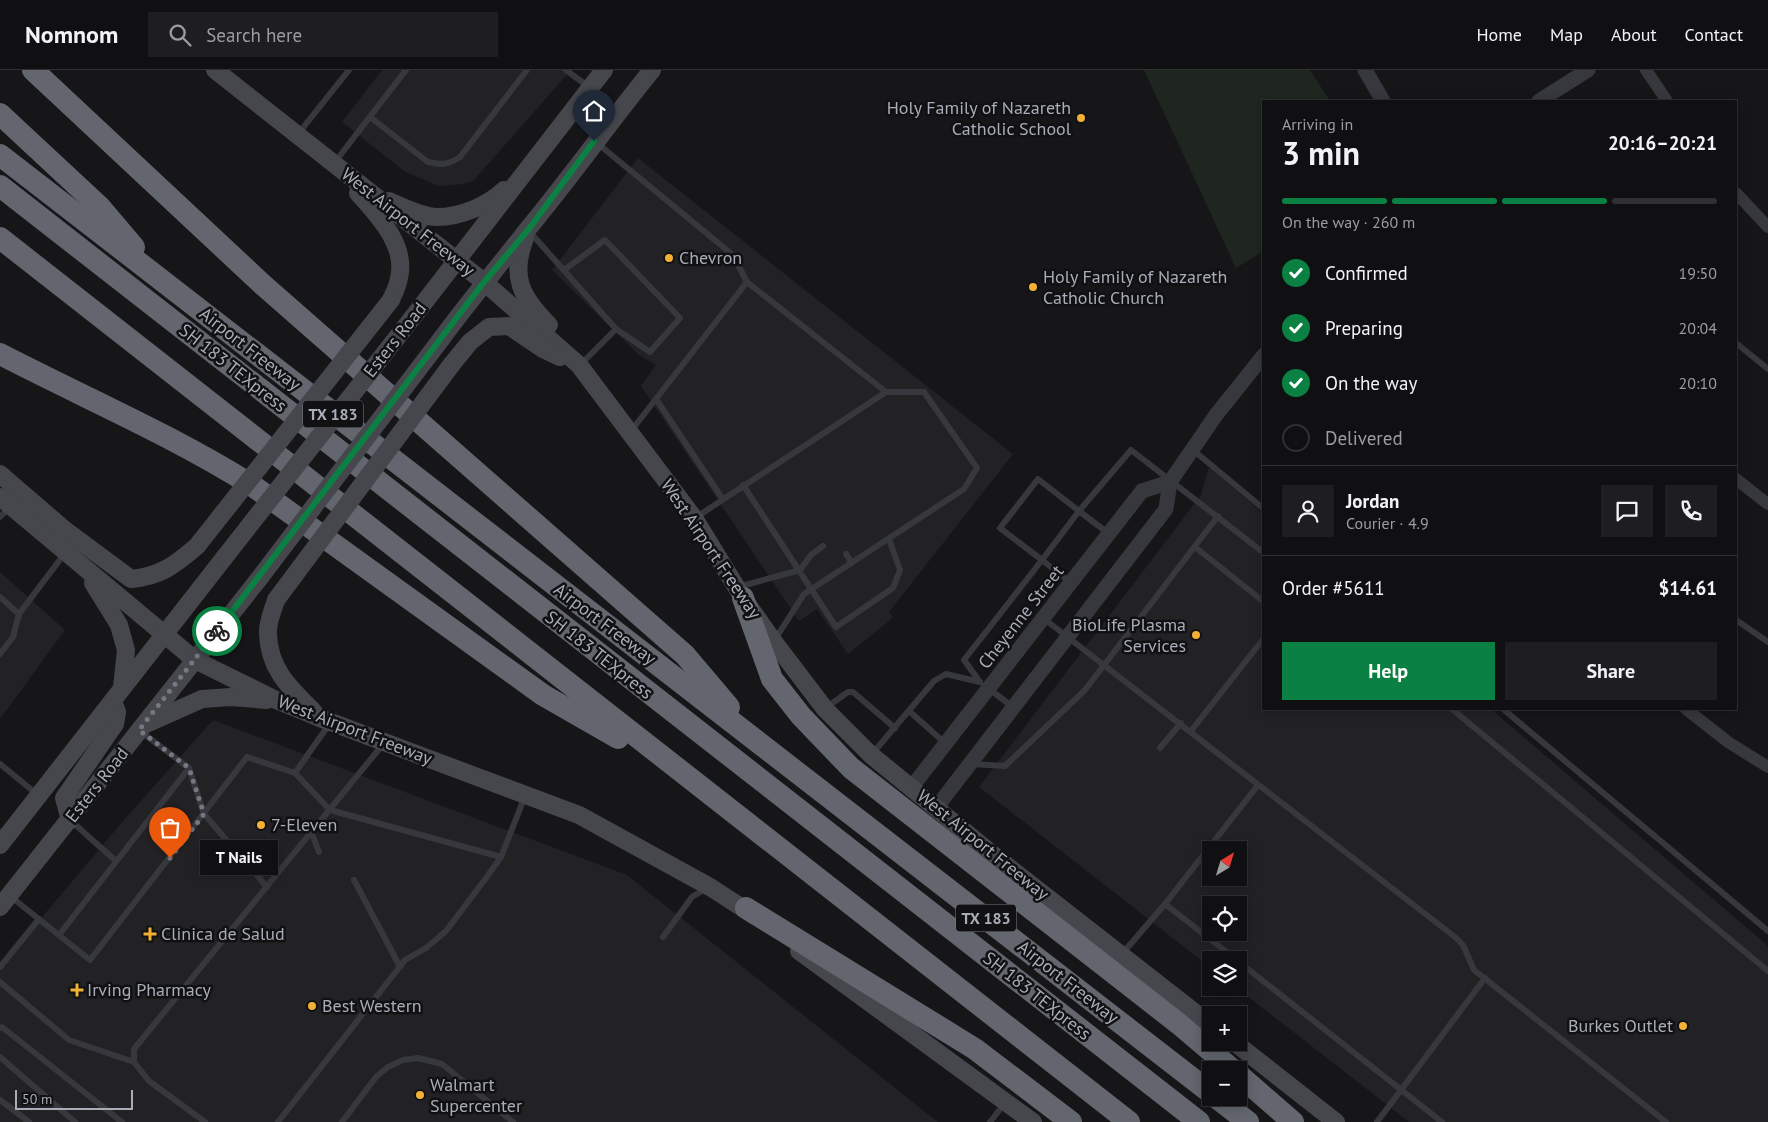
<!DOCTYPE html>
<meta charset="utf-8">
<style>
:root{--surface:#101012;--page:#1e1e20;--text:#f1f3f6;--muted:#9c9d9f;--line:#303032;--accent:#0b8043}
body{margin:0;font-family:"PT Sans",sans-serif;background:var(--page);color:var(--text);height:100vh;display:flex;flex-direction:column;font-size:19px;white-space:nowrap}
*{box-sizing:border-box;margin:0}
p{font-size:16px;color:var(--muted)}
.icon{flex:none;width:28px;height:28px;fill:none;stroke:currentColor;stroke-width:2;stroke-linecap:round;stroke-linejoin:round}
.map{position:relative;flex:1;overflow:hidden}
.panel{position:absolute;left:1262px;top:30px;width:475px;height:610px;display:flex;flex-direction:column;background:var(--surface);border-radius:0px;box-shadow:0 2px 12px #0003,0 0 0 1px var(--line)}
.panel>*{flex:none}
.needle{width:32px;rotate:38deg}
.controls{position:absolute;left:1202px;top:771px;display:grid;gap:10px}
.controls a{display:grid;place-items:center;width:45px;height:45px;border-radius:0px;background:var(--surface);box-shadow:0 2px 12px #0003,0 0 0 1px var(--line);font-size:25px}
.scale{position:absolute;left:15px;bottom:12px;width:118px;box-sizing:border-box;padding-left:5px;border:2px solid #a8adb8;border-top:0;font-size:14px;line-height:18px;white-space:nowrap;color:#a8adb8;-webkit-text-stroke:4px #111113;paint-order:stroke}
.pin{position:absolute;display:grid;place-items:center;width:42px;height:42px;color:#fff;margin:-51px -21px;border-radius:50% 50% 50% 0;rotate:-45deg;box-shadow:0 0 5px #0007}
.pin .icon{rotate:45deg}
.courier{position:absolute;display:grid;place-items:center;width:50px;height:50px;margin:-25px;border:4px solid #0b8043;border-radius:50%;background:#fff;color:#222;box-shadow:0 1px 6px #0007}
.bubble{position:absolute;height:35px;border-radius:0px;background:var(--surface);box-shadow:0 2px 12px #0003,0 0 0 1px var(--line);font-size:16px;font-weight:800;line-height:35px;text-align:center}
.head em{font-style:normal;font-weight:800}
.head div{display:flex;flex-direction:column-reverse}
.head{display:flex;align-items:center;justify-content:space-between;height:85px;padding:0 20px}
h1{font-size:32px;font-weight:800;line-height:38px}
.bar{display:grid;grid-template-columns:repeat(4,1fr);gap:8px 5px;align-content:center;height:60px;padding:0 20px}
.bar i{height:6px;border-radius:4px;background:var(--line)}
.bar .selected{background:var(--accent)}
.bar p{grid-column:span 4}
.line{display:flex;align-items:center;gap:12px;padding:0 20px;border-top:1px solid var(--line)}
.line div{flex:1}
.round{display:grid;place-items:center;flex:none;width:52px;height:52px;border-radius:0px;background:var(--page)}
ol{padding:0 20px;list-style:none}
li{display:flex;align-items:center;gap:15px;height:55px}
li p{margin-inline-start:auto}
li .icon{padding:5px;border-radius:50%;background:var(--accent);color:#fff;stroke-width:4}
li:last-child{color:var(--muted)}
li i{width:28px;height:28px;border:2px solid var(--line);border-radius:50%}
.action{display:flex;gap:10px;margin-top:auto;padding:10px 20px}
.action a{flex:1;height:58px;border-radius:0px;background:var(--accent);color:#fff;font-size:20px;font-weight:800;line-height:58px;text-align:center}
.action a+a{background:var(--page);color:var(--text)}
header{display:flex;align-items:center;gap:30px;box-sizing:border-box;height:70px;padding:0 25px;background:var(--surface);border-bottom:1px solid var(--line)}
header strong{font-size:24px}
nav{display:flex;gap:28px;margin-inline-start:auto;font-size:18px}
.search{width:350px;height:45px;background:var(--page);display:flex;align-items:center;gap:12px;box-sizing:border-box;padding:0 18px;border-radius:0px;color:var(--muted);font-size:19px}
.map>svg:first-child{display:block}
</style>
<header>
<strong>Nomnom</strong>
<div class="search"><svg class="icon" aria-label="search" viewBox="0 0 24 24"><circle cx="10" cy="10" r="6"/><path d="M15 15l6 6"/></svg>Search here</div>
<nav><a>Home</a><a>Map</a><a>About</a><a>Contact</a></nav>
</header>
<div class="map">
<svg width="1768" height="1052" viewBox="0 0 1768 1052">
<rect width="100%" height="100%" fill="#161618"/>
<!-- built -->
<g fill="#222225" fill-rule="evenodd">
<polygon points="382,0 571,0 474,110 464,114 438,116 404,101 342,52"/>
<polygon points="638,88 1013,384 889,542 893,548 848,584 817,539 799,551 641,316 656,295 639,285 552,200"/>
<path d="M1209,397L1264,444V639H1491L1768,876V1052H1409L1237,918H1239V890H1211V898L979,717L1201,425ZM1211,780H1239V808H1211ZM1211,835H1239V862H1211Z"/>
<polygon points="0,502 65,560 0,649"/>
<polygon points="213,650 627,805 938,1052 0,1052 0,897 123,751"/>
</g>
<!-- green -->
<polygon fill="#1e261f" points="1144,0 1310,0 1330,31 1264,31 1264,181 1236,198"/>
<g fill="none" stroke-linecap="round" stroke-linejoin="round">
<!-- service -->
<g stroke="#37383d" stroke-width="6">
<polyline points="566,0 589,17"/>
<path d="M370,47L428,92C442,95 448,95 460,87L527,0"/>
<polyline points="298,64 349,0"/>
<polyline points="597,73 733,185 747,212"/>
<polyline points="335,92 406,0"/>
<polyline points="529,161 616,259 580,295"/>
<polyline points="564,200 605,170 680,248 650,282 616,259"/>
<polyline points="1736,273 1768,299"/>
<polyline points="656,329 722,428"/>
<polyline points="631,361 747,212 886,322"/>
<polyline points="1193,380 1264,439"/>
<polyline points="743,415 836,557 893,518 900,500 889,469"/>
<polyline points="0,447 10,437"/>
<polyline points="695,448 886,322 924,322 977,398 964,419 804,524 774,571"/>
<polyline points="1195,477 1264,532"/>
<polyline points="846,484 852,493"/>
<polyline points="1071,513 1042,490 1079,441 1108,463"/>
<polyline points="738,517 800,500 811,485 823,476"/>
<polyline points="0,527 19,544 13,567 0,584"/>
<polyline points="19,544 65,483"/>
<polyline points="1043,548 1455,867 1463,875 1474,900 1666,1052"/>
<polyline points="1736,550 1768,572"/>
<polyline points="980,612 964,590 1042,490 1000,458 1038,409 1079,441 1131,380 1264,483"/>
<polyline points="988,618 1014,638"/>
<polyline points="827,637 848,622 853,622 895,658"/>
<polyline points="1452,639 1768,901"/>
<polyline points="1503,639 1768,861"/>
<polyline points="909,641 945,673"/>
<polyline points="140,661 189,698 204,744 267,817"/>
<polyline points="1191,661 1264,568"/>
<polyline points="1160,678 1181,653"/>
<polyline points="872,684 934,611 946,604 980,612"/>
<polyline points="0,694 38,725"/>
<polyline points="972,694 1005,696 1085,620 1218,446"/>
<polyline points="295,703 330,653"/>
<polyline points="71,751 116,791"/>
<polyline points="312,764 319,782"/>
<polyline points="354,810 400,897"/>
<polyline points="10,826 90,890 247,687 295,703 330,740 501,787"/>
<polyline points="1165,834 1237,890"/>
<polyline points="59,865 189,698"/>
<polyline points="663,867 692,827 707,818"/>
<polyline points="1122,884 1165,834 1258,715"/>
<polyline points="1239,892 1442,1052"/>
<polyline points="0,897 39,849"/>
<polyline points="0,912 69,970 134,992"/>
<polyline points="0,958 2,957 122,1052"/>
<polyline points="0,987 75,1052"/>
<polyline points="0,1030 29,1052"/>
<polyline points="205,1052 149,1011 134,992 134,979 384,673"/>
<polyline points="278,1052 405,890 426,878 446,861 486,808 501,787 525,726"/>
<polyline points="342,1052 376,1007 388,997 403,990 418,988 442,994 513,1052"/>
<polyline points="990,1052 1005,1033"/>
<polyline points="1377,1052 1485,908"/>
</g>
<!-- minor -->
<g stroke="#37383d" stroke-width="12">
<polyline points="1646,0 1667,31"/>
<polyline points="1736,123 1768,157"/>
<polyline points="1736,409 1768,434"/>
<polyline points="1686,639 1728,672 1768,697"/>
</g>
<!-- tertiary -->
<g stroke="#37383d" stroke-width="15">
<polyline points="1365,0 1383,31"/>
<polyline points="1539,31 1588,0"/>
<polyline points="911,718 1142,421 1170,412"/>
<polyline points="936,738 1166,439 1170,412 1216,345 1264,285"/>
</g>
<!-- secondary -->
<g stroke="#45474d" stroke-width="18">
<polyline points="215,0 484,212 579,295 694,448 743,528 774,572 825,639 871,685 997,788 1211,955"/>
<path d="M358,123C378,146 407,175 399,208C398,216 394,223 391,230"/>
<path d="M389,131C403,137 422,147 437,147C460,147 487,136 504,120"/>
<path d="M525,168C510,207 521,227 549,255"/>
<polyline points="413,247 604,0"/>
<path d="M442,268C469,231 499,196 527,160C570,108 609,53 652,0"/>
<polyline points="452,294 470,272 489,257 509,256 543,279 560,287"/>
<path d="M0,404L65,460L131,509C161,506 175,495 197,476"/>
<polyline points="0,427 195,590 276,630 320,648 579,745 710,817 755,846"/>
<polyline points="93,513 119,555 126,580 122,618"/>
<path d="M276,530C273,540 267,553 268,564C269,600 291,619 314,642"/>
<polyline points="146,654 202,629 231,627 267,630"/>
<polyline points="70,750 64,728 115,654 117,642 113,631"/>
<polyline points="0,775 224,488"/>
<polyline points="0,837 258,510"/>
<polyline points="799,881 1033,1052"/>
<polyline points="1234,972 1336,1052"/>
</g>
<!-- motorway -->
<g stroke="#63666e" stroke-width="22">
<polyline points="33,0 262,214 685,585 729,637"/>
<polyline points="0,44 100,137 134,177"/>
<polyline points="0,85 1211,1023"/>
<polyline points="0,116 1199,1052"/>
<polyline points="0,168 1129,1052"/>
<path d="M0,284C85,328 172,365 253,416L543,625L618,668"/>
<polyline points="743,528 772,609 801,646 851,698 1179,954 1233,1000"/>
<polyline points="746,838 975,979 1071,1052"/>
<polyline points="1239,1005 1293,1052"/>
<polyline points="1217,1028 1248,1052"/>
</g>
<!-- secondary-bridge -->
<g stroke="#45474d" stroke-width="18">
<polyline points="197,476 391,230"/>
<polyline points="224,488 413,247"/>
<polyline points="258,510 442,268"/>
<polyline points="276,530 452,294"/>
</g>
</g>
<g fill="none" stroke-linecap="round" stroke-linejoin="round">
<!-- done -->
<polyline stroke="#757880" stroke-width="5" stroke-dasharray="0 9" points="170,788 204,744 189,698 139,660 217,561"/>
<!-- route -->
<polyline stroke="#0b8043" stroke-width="6" points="217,561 484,212 528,160 594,71"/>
</g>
<!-- markers -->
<g fill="#f2b134" stroke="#111113" stroke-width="2">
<circle cx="1081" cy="48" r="5"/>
<circle cx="669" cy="188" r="5"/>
<circle cx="1033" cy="217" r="5"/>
<circle cx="1196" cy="565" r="5"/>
<circle cx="261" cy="755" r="5"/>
<path d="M147.5 856.5h5v5h5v5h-5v5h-5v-5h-5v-5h5z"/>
<path d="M74.5 912.5h5v5h5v5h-5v5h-5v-5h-5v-5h5z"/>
<circle cx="312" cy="936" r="5"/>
<circle cx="1683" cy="956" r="5"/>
<circle cx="420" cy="1025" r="5"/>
</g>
<g text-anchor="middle" stroke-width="5" stroke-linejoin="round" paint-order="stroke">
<!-- shield labels -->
<g fill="#111113" stroke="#7b7e86" stroke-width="1">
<rect x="303" y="330.5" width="60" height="27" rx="4"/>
<rect x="956" y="834.5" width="60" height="27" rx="4"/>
</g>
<g font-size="16" font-weight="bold" fill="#a8adb8">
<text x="333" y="350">TX 183</text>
<text x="986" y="854">TX 183</text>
</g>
<!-- poi labels -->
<g font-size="18" fill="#a8adb8" stroke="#111113" text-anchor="start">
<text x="1071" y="44" text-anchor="end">Holy Family of Nazareth<tspan x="1071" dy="21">Catholic School</tspan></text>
<text x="679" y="194">Chevron</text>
<text x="1043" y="213">Holy Family of Nazareth<tspan x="1043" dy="21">Catholic Church</tspan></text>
<text x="1186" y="561" text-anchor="end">BioLife Plasma<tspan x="1186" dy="21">Services</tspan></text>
<text x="271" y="761">7-Eleven</text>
<text x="161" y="870">Clinica de Salud</text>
<text x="87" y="926">Irving Pharmacy</text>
<text x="322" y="942">Best Western</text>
<text x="1673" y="962" text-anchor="end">Burkes Outlet</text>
<text x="430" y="1021">Walmart<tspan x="430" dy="21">Supercenter</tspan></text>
</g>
<!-- street labels -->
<g font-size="18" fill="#a8adb8" stroke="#111113">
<text transform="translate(408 152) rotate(38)" y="6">West Airport Freeway</text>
<text transform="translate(395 270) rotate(-52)" y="6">Esters Road</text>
<text transform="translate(250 279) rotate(38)" y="6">Airport Freeway</text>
<text transform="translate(233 298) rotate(38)" y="6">SH 183 TEXpress</text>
<text transform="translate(711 479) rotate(56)" y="6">West Airport Freeway</text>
<text transform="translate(1021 547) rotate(-52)" y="6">Cheyenne Street</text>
<text transform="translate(605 554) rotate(37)" y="6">Airport Freeway</text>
<text transform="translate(599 585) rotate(38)" y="6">SH 183 TEXpress</text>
<text transform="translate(355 660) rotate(21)" y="6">West Airport Freeway</text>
<text transform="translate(97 715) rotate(-52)" y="6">Esters Road</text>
<text transform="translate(983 775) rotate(39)" y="6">West Airport Freeway</text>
<text transform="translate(1068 912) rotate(38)" y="6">Airport Freeway</text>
<text transform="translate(1037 926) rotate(38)" y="6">SH 183 TEXpress</text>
</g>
</g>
</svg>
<div class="controls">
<a><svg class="needle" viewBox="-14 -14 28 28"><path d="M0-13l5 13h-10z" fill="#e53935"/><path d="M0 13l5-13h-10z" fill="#9c9d9f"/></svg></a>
<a><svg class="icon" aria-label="locate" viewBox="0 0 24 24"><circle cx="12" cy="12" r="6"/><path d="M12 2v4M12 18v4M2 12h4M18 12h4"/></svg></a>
<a><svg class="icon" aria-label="layers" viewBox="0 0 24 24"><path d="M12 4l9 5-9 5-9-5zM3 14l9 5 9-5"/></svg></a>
<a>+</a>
<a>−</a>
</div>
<div class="scale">50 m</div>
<div class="pin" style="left:170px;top:788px;background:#ea580c"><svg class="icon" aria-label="bag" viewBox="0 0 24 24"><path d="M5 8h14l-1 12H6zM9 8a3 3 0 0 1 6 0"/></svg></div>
<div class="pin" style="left:594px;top:71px;background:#1f2937"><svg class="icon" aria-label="home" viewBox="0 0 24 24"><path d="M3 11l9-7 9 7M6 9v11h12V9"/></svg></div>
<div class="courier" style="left:217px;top:561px"><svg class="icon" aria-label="bike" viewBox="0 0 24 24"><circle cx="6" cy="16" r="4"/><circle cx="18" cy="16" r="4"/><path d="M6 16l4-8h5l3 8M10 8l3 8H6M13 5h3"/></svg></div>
<div class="bubble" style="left:200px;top:770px;width:78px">T Nails</div>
<section class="panel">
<div class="head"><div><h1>3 min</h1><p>Arriving in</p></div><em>20:16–20:21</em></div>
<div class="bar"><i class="selected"></i><i class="selected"></i><i class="selected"></i><i></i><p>On the way · 260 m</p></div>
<ol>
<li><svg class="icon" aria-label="check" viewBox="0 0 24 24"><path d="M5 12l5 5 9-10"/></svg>Confirmed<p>19:50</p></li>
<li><svg class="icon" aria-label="check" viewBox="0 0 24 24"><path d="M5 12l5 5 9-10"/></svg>Preparing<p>20:04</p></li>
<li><svg class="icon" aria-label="check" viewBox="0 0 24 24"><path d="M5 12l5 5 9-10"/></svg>On the way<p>20:10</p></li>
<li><i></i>Delivered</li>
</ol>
<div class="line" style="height:90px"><a class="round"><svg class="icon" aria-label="person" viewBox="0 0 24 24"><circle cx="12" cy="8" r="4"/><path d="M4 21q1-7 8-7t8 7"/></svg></a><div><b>Jordan</b><p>Courier · 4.9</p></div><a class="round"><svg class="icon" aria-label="chat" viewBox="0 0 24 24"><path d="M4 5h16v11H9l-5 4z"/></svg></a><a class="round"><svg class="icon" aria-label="phone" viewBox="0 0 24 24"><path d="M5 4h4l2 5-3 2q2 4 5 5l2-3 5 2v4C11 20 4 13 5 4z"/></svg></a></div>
<div class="line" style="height:65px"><div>Order #5611</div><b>$14.61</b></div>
<div class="action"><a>Help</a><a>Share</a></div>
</section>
</div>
